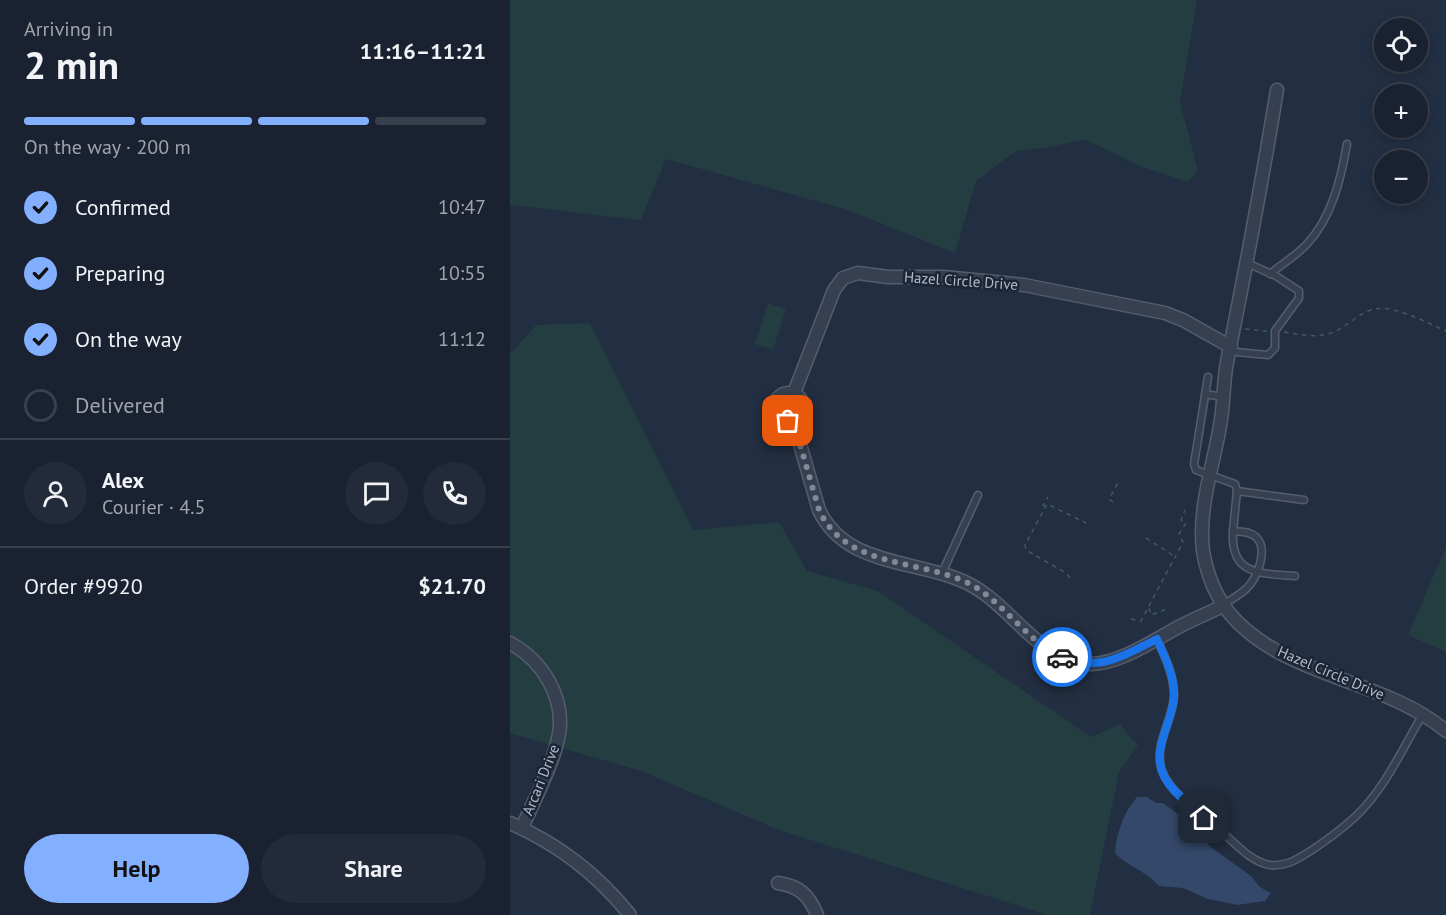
<!DOCTYPE html>
<meta charset="utf-8">
<style>
:root{--surface:#1a2231;--page:#232a39;--text:#f1f3f6;--muted:#9fa4ab;--line:#383f4d;--accent:#83afff}
body{margin:0;font-family:"PT Sans",sans-serif;background:var(--page);color:var(--text);height:100vh;display:flex;flex-direction:column;font-size:22px;white-space:nowrap}
*{box-sizing:border-box;margin:0}
p{font-size:20px;color:var(--muted)}
.icon{flex:none;width:33px;height:33px;fill:none;stroke:currentColor;stroke-width:2;stroke-linecap:round;stroke-linejoin:round}
.map{position:relative;flex:1;overflow:hidden}
.sheet{display:flex;flex-direction:column;background:var(--surface);width:510px}
.sheet>*{flex:none}
.buttons{position:absolute;left:864px;top:18px;display:grid;gap:12px}
.buttons a{display:grid;place-items:center;width:54px;height:54px;border-radius:50%;background:var(--surface);box-shadow:0 3px 9px #0003,0 0 0 2px var(--line);font-size:30px}
.pin{position:absolute;display:grid;place-items:center;width:51px;height:51px;color:#fff;margin:-26px;border-radius:12px;box-shadow:0 3px 9px #0006}
.courier{position:absolute;display:grid;place-items:center;width:60px;height:60px;margin:-30px;border:4px solid #1a73e8;border-radius:50%;background:#fff;color:#222;box-shadow:0 2px 8px #0007}
.overview em{font-style:normal;font-weight:600}
.overview div{display:flex;flex-direction:column-reverse}
.overview{display:flex;align-items:center;justify-content:space-between;height:102px;padding:0 24px}
h1{font-size:39px;font-weight:600;line-height:45px}
.bar{display:grid;grid-template-columns:repeat(4,1fr);gap:9px 6px;align-content:center;height:72px;padding:0 24px}
.bar i{height:8px;border-radius:4px;background:var(--line)}
.bar .active{background:var(--accent)}
.bar p{grid-column:span 4}
.line{display:flex;align-items:center;gap:15px;padding:0 24px;border-top:2px solid var(--line)}
.line div{flex:1}
.round{display:grid;place-items:center;flex:none;width:63px;height:63px;border-radius:32px;background:var(--page)}
ol{padding:0 24px;list-style:none}
li{display:flex;align-items:center;gap:18px;height:66px}
li p{margin-inline-start:auto}
li .icon{padding:6px;border-radius:50%;background:var(--accent);color:#111;stroke-width:4}
li:last-child{color:var(--muted)}
li i{width:33px;height:33px;border:3px solid var(--line);border-radius:50%}
.button{display:flex;gap:12px;margin-top:auto;padding:12px 24px}
.button a{flex:1;height:69px;border-radius:36px;background:var(--accent);color:#111;font-size:24px;font-weight:600;line-height:69px;text-align:center}
.button a+a{background:var(--page);color:var(--text)}
main{display:flex;flex:1;min-height:0}
.map>svg:first-child{display:block}
</style>
<main>
<section class="sheet">
<div class="overview"><div><h1>2 min</h1><p>Arriving in</p></div><em>11:16–11:21</em></div>
<div class="bar"><i class="active"></i><i class="active"></i><i class="active"></i><i></i><p>On the way · 200 m</p></div>
<ol>
<li><svg class="icon" aria-label="check" viewBox="0 0 24 24"><path d="M5 12l5 5 9-10"/></svg>Confirmed<p>10:47</p></li>
<li><svg class="icon" aria-label="check" viewBox="0 0 24 24"><path d="M5 12l5 5 9-10"/></svg>Preparing<p>10:55</p></li>
<li><svg class="icon" aria-label="check" viewBox="0 0 24 24"><path d="M5 12l5 5 9-10"/></svg>On the way<p>11:12</p></li>
<li><i></i>Delivered</li>
</ol>
<div class="line" style="height:108px"><a class="round"><svg class="icon" aria-label="person" viewBox="0 0 24 24"><circle cx="12" cy="8" r="4"/><path d="M4 21q1-7 8-7t8 7"/></svg></a><div><b>Alex</b><p>Courier · 4.5</p></div><a class="round"><svg class="icon" aria-label="chat" viewBox="0 0 24 24"><path d="M4 5h16v11H9l-5 4z"/></svg></a><a class="round"><svg class="icon" aria-label="phone" viewBox="0 0 24 24"><path d="M5 4h4l2 5-3 2q2 4 5 5l2-3 5 2v4C11 20 4 13 5 4z"/></svg></a></div>
<div class="line" style="height:78px"><div>Order #9920</div><b>$21.70</b></div>
<div class="button"><a>Help</a><a>Share</a></div>
</section>
<div class="map">
<svg width="936" height="915" viewBox="0 0 936 915">
<rect width="100%" height="100%" fill="#222e41"/>
<!-- green -->
<g fill="#243d41">
<polygon points="0,0 687,0 670,102 688,170 678,182 630,166 574,139 540,147 506,151 466,181 445,253 338,210 156,159 131,220 0,205"/>
<polygon points="258,303 276,309 263,350 245,344"/>
<polygon points="80,323 183,530 269,522 297,571 368,591 581,737 610,724 628,746 609,772 580,915 537,915 266,829 131,771 0,733 0,351 2,352 26,325"/>
<polygon points="936,547 936,652 898,635"/>
</g>
<!-- water -->
<path fill="#344869" d="M627,797H637L646,803H653L671,816L702,848L741,876L750,887L761,893L755,901L727,905L698,899L673,888L649,886C635,870 618,867 605,853C606,833 614,812 627,797Z"/>
<g fill="none" stroke-linecap="round" stroke-linejoin="round">
<defs>
<g id="lane">
<path d="M760,274C772,264 787,255 797,244C822,217 831,179 837,144"/>
<polyline points="721,347 726,352 758,355 765,348 765,331 789,298 789,291 766,276 737,263"/>
<polyline points="698,377 684,464 686,470 725,484 727,491 723,531"/>
<polyline points="695,394 713,397"/>
<polyline points="727,491 794,500"/>
<polyline points="432,573 468,495"/>
<path d="M713,605C721,600 729,595 736,589C747,579 759,549 746,537C740,531 731,532 723,531C720,576 751,573 785,576"/>
<path d="M647,639C655,657 664,675 664,696C663,721 643,745 652,771C660,793 694,817 712,832C726,844 741,862 760,865C777,867 789,858 802,850C817,840 832,829 845,817C875,789 892,749 913,714"/>
</g>
<g id="street">
<path d="M767,90C752,182 735,272 717,362C713,383 714,405 710,426C703,467 688,508 693,551C698,581 711,609 735,629C792,679 877,682 936,731"/>
<circle cx="279" cy="407" r="14"/>
<polyline points="284,393 324,290 333,278 348,273 378,277 434,277 514,285 655,313 673,320 721,347"/>
<path d="M283,420L309,510C336,568 409,559 459,584C502,606 528,661 579,664C606,665 640,643 663,630C679,621 696,614 713,606"/>
<path d="M0,643C32,660 55,697 49,734C44,763 24,800 12,828"/>
<path d="M0,823C46,843 88,875 120,915"/>
<path d="M268,883C289,886 299,895 307,915"/>
</g>
</defs>
<!-- lane casing -->
<use href="#lane" stroke="#545e6e" stroke-width="9"/>
<!-- street casing -->
<use href="#street" stroke="#545e6e" stroke-width="15"/>
<!-- path -->
<g stroke="#425a5e" stroke-width="1.5" stroke-dasharray="4.5 4.5" stroke-linecap="butt">
<polyline points="735,329 757,331"/>
<path d="M774,332C797,336 816,340 836,325C845,319 854,311 865,309C884,305 918,323 936,331"/>
<polyline points="603,502 599,499 609,481"/>
<polyline points="535,506 533,505 538,497"/>
<polyline points="636,538 664,556"/>
<polyline points="560,578 556,573 516,550 515,545 537,504 576,523"/>
<polyline points="639,608 641,615 659,608"/>
<polyline points="621,619 631,621 673,542 669,534 676,523 671,520 675,510"/>
</g>
<!-- lane -->
<use href="#lane" stroke="#364050" stroke-width="6"/>
<!-- street -->
<use href="#street" stroke="#364050" stroke-width="12"/>
</g>
<g fill="none" stroke-linecap="round" stroke-linejoin="round">
<!-- done -->
<path stroke="#808a9b" stroke-width="6" stroke-dasharray="0 10.8" d="M278,421L283,420L309,510C337,570 411,558 462,585C495,604 517,641 552,657"/>
<!-- route -->
<path stroke="#1a73e8" stroke-width="8" d="M552,657C591,672 613,656 647,639C655,658 665,676 664,697C662,725 640,750 655,778C664,794 682,806 694,818"/>
</g>
<g text-anchor="middle" stroke-width="5" stroke-linejoin="round" paint-order="stroke">
<!-- street labels -->
<g font-size="15" fill="#b2bbcb" stroke="#1b2535">
<text transform="translate(451 281) rotate(4)" y="5">Hazel Circle Drive</text>
<text transform="translate(821 673) rotate(23)" y="5">Hazel Circle Drive</text>
<text transform="translate(31 780) rotate(-68)" y="5">Arcari Drive</text>
</g>
</g>
</svg>
<div class="buttons">
<a><svg class="icon" aria-label="locate" viewBox="0 0 24 24"><circle cx="12" cy="12" r="6"/><path d="M12 2v4M12 18v4M2 12h4M18 12h4"/></svg></a>
<a>+</a>
<a>−</a>
</div>
<div class="pin" style="left:278px;top:421px;background:#ea580c"><svg class="icon" aria-label="bag" viewBox="0 0 24 24"><path d="M5 8h14l-1 12H6zM9 8a3 3 0 0 1 6 0"/></svg></div>
<div class="pin" style="left:694px;top:818px;background:#1f2937"><svg class="icon" aria-label="home" viewBox="0 0 24 24"><path d="M3 11l9-7 9 7M6 9v11h12V9"/></svg></div>
<div class="courier" style="left:552px;top:657px"><svg class="icon" aria-label="car" viewBox="0 0 24 24"><path d="M5 17H2v-5l4-1 3-4h7l3 4 3 1v5h-3M9 17h6M6 11h13"/><circle cx="7" cy="17" r="2"/><circle cx="17" cy="17" r="2"/></svg></div>
</div>
</main>
